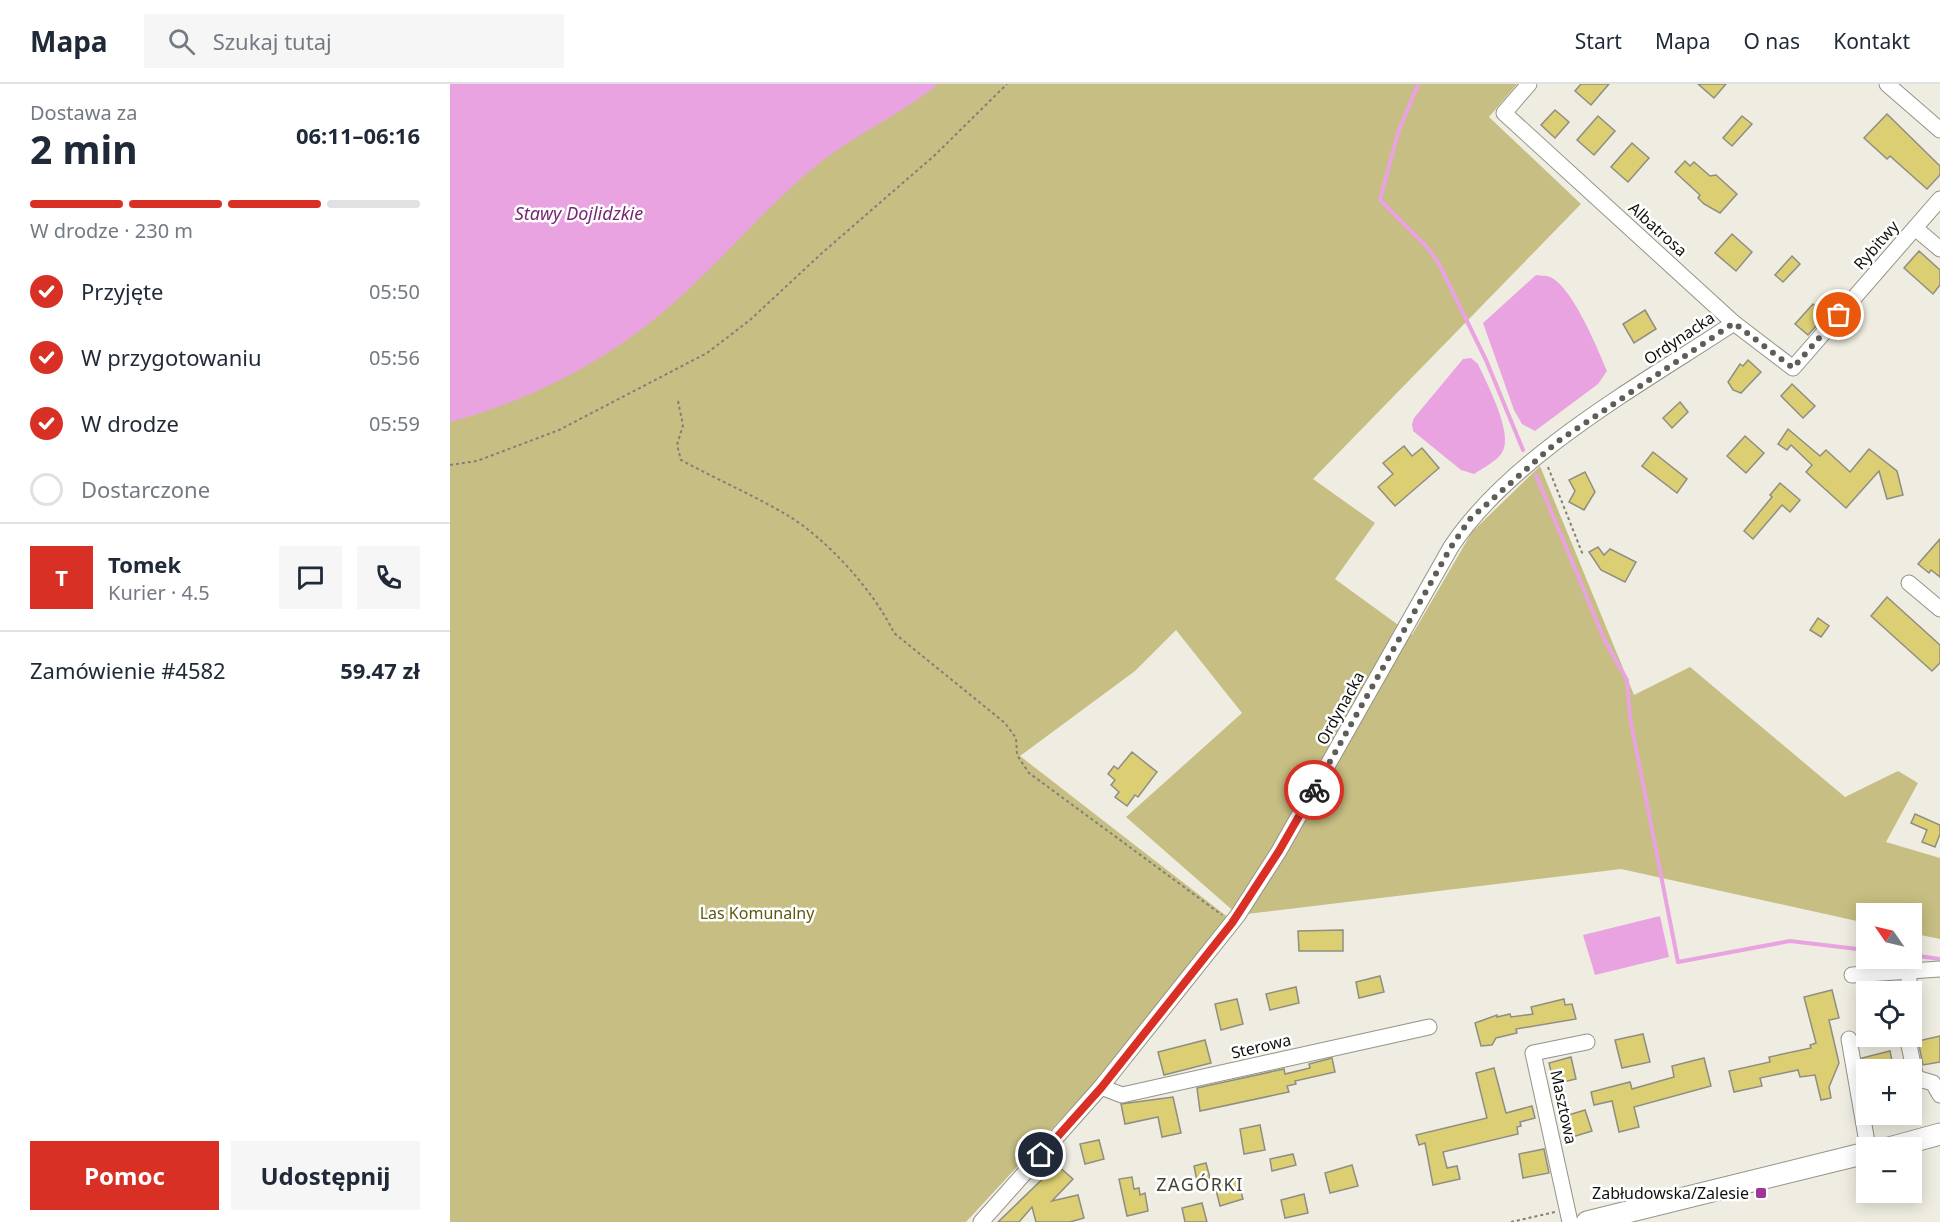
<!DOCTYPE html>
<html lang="pl">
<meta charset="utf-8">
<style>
:root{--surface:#fff;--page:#f6f6f7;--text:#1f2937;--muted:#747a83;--line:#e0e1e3;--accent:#d93025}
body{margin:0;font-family:"Noto Sans",sans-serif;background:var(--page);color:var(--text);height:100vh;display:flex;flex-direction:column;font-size:22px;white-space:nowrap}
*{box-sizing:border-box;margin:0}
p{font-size:20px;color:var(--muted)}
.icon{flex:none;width:33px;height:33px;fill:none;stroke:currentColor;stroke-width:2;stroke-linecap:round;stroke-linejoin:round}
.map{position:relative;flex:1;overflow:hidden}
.sheet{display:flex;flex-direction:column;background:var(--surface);width:450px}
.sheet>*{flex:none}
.needle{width:39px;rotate:304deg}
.controls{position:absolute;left:1406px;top:819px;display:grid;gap:12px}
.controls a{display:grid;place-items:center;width:66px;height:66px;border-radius:0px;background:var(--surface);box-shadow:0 3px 15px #0003;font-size:30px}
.pin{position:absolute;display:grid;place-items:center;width:51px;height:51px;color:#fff;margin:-26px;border:3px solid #fff;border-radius:50%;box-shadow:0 2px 6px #0007}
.courier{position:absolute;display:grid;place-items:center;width:60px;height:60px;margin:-30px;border:4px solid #d93025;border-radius:50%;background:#fff;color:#222;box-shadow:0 2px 8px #0007}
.headline em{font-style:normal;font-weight:700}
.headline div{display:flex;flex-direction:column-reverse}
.headline{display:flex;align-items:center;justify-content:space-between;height:102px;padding:0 30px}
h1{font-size:39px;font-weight:700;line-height:45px}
.bar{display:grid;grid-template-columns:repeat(4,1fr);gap:9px 6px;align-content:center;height:72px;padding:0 30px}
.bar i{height:8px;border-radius:4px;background:var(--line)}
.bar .active{background:var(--accent)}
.bar p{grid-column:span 4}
.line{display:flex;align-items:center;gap:15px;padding:0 30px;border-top:2px solid var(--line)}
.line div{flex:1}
.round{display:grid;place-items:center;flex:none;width:63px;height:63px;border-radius:0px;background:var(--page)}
ol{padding:0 30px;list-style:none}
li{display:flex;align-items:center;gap:18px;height:66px}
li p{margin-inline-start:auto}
li .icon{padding:6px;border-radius:50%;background:var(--accent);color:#fff;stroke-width:4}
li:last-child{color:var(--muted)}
li i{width:33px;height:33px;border:3px solid var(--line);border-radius:50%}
.cta{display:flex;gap:12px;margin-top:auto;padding:12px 30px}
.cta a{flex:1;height:69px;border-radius:0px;background:var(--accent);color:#fff;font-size:24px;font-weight:700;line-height:69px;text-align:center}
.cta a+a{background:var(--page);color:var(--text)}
header{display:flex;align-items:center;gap:36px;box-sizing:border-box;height:84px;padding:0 30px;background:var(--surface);border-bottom:2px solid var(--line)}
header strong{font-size:28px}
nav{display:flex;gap:33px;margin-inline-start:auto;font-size:21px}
.search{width:420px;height:54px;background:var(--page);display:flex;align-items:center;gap:15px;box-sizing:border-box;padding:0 21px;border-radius:0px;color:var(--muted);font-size:22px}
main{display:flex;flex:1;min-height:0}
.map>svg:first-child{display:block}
</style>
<header>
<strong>Mapa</strong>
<div class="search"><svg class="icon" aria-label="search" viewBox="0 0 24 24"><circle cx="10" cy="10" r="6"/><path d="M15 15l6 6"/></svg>Szukaj tutaj</div>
<nav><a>Start</a><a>Mapa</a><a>O nas</a><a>Kontakt</a></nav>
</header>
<main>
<section class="sheet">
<div class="headline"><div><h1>2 min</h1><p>Dostawa za</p></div><em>06:11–06:16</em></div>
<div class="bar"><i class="active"></i><i class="active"></i><i class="active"></i><i></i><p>W drodze · 230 m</p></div>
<ol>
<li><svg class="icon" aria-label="check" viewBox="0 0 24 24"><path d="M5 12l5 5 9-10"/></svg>Przyjęte<p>05:50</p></li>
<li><svg class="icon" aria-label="check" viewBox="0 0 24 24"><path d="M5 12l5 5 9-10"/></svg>W przygotowaniu<p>05:56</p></li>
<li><svg class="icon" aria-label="check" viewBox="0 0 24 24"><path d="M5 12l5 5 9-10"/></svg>W drodze<p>05:59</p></li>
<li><i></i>Dostarczone</li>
</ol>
<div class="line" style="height:108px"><b class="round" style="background:var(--accent);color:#fff">T</b><div><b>Tomek</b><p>Kurier · 4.5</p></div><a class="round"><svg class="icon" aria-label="chat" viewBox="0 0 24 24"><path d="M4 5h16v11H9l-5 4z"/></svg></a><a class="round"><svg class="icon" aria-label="phone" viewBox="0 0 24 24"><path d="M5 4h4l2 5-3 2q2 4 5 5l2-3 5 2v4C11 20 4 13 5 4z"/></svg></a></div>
<div class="line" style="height:78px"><div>Zamówienie #4582</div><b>59.47 zł</b></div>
<div class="cta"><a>Pomoc</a><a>Udostępnij</a></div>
</section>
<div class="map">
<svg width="1490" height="1138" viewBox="0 0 1490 1138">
<rect width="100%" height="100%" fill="#efede1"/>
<!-- green -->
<polygon fill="#c6be82" points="0,0 1067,0 1039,33 1131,120 863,395 925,439 885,495 962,551 1022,448 1090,382 1184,611 1240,583 1395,713 1448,687 1468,699 1436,758 1490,774 1490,855 1461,849 1461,830 1416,830 1416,839 1171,785 788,831 676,733 792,629 726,546 685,587 570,672 779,834 647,996 516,1138 0,1138"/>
<!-- water -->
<g fill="#e9a3e1">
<path d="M0,0H488C451,31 405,50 367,81C312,126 267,183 213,228C152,280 76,318 0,338Z"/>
<path d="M1086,191C1090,192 1096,191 1100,193C1122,202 1148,265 1157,287L1148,300L1085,347L1072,340L1064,326L1033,239Z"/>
<path d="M1021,274L1028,280C1036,298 1066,353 1051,370C1045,378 1033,384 1024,390L1011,386L963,347L962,340L964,334L1013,275Z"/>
<polygon points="1210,832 1219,873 1145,891 1133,851"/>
</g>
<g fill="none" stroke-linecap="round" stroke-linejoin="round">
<!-- stream -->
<g stroke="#e9a3e1" stroke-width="4">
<polyline points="968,0 948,49 930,116 976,162 988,178 1036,276 1073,366"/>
<polyline points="1086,391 1155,557 1177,596 1180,634 1228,878 1340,857 1416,866"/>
<polyline points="1461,871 1490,875"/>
</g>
</g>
<!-- building -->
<g fill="#dcce72" stroke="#8f8e83" stroke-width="1.5">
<polygon points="1131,0 1159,0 1141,21 1125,7"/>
<polygon points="1248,0 1276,0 1264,14"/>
<polygon points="1105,26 1119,38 1105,54 1091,41"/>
<polygon points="1437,30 1490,82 1490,91 1477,105 1440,72 1437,75 1414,54"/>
<polygon points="1148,32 1165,47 1144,71 1127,56"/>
<polygon points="1292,32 1302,40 1282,62 1273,54"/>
<polygon points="1182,59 1199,74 1178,98 1161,83"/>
<polygon points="1235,77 1240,82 1244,78 1260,92 1266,91 1287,110 1270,129 1254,120 1248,114 1250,111 1225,88"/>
<polygon points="1282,150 1302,168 1286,187 1265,169"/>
<polygon points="1469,167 1490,186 1490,201 1483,210 1454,184"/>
<polygon points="1342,172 1350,180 1333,198 1325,191"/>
<polygon points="1363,220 1376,231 1358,251 1345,240"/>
<polygon points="1195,226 1206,245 1184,259 1173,240"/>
<polygon points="1298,276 1311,288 1291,309 1283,306 1278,298 1290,280 1293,282"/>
<polygon points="1342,300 1365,322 1353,334 1331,312"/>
<polygon points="1230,318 1238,328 1222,344 1213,334"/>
<polygon points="1338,345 1370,372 1376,366 1400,388 1419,365 1447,387 1453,411 1437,415 1429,387 1396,424 1356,388 1362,381 1341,361 1337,366 1328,360"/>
<polygon points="1295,352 1314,369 1296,389 1277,372"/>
<polygon points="954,362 962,372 972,364 989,384 945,422 928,403 943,390 933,379"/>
<polygon points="1203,368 1237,395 1227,409 1192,382"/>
<polygon points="1135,388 1145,408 1134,426 1119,418 1125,407 1119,396"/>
<polygon points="1330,399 1350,416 1340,428 1332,421 1303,455 1294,447 1322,413 1320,411"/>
<polygon points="1490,455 1490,493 1481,486 1479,489 1468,480"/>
<polygon points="1148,463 1154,471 1160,465 1186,478 1175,498 1151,486 1139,468"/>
<polygon points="1437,513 1490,561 1490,579 1482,587 1421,532"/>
<polygon points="1368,534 1379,542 1371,553 1360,546"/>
<polygon points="682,668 707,688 688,713 685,711 677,722 665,713 669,708 661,701 665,696 658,690 664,682 668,685"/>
<polygon points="1465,730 1490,741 1490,750 1485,763 1472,758 1477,746 1461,739"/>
<polygon points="893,846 893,867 849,867 848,847"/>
<polygon points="930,892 934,908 909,914 906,898"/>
<polygon points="846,903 849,919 820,926 816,910"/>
<polygon points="1382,906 1389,934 1379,936 1389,979 1379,1003 1381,1014 1371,1016 1365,991 1350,993 1348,986 1310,994 1312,1002 1284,1008 1279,987 1320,978 1319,973 1361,964 1360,961 1366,959 1354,913"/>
<polygon points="787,915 793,940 771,946 765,920"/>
<polygon points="1114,915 1115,921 1122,920 1126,935 1066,945 1067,949 1046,954 1042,961 1031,962 1025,939 1047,931 1047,933 1060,930 1061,933 1083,930 1081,923"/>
<polygon points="1193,950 1200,978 1172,984 1165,956"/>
<polygon points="1490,952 1490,978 1473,981 1468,957"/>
<polygon points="755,956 761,979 714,991 708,968"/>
<polygon points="1440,967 1444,986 1414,986 1412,974"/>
<polygon points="1121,973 1126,995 1104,1000 1099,979"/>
<polygon points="882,974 885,988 845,997 846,1000 837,1002 839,1008 750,1027 747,1004 834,985 835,990 860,984 859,980"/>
<polygon points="1254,974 1261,1002 1184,1023 1189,1043 1169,1048 1162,1017 1144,1021 1141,1008 1180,998 1182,1005 1224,993 1222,982"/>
<polygon points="1044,984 1056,1029 1082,1022 1085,1034 1070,1038 1071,1042 1067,1043 1068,1050 993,1068 997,1084 1007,1082 1010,1095 983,1101 975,1059 969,1061 966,1051 1037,1034 1026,989"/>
<polygon points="723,1013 731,1049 712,1053 708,1033 675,1040 671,1020"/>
<polygon points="1135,1026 1142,1047 1119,1054 1112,1033"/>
<polygon points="810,1041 815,1066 794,1070 790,1045"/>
<polygon points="649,1056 654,1075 635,1080 630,1060"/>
<polygon points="1094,1065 1099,1089 1073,1094 1069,1070"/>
<polygon points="843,1070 846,1081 822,1087 820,1075"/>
<polygon points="756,1079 760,1094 747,1097 744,1082"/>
<polygon points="607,1081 623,1095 602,1117 628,1111 634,1134 620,1138 586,1138 582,1123 569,1138 548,1138"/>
<polygon points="902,1081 908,1102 880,1109 875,1089"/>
<polygon points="682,1093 684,1105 689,1104 690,1111 695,1109 698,1127 677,1132 669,1095"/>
<polygon points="788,1096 793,1115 770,1122 765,1102"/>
<polygon points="854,1110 858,1129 835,1134 831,1116"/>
<polygon points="752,1119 757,1138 735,1138 732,1124"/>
</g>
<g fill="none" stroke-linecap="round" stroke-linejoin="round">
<defs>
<g id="minor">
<polyline points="1079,0 1054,29 1284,239 1343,284 1490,115"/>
<polyline points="1437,0 1490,46"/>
<polyline points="1465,144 1490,165"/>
<polyline points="1459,499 1490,525"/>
<polyline points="1402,891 1490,885"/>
<polyline points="1459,908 1459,887"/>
<polyline points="1457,952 1466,994 1483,999 1490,1011"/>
<polyline points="1399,955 1418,1064"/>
<polyline points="651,1003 672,1011 979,943"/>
<path d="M531,1138L651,1003L788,831L829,767L1001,463C1061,372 1193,299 1284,239"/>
<polyline points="1120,1138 1083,969 1137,958"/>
</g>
<g id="highway">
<polyline points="1439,1064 1490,1050"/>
<polyline points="1137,1138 1416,1069"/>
</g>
</defs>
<!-- minor casing -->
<use href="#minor" stroke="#949387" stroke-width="17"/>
<!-- highway casing -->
<use href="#highway" stroke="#949387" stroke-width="23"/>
<!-- path -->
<g stroke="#818078" stroke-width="2" stroke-dasharray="3 3" stroke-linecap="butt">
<path d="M228,317L233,341L227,361L231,376C266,395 303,411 337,431C377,455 424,507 444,549L555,639L566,654L567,671L579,689L772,831"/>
<polyline points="0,381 27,377 109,346 257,269 300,236 372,169 485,71 557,0"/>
<polyline points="1098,383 1133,471"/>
<polyline points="1061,1138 1105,1128"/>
</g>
<!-- minor -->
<use href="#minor" stroke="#fff" stroke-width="15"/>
<!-- highway -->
<use href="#highway" stroke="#fff" stroke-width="21"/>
</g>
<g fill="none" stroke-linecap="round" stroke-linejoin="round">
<!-- done -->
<polyline stroke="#5e5d57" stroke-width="6" stroke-dasharray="0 10.8" points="864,706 1001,463 1020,435 1107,358 1284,239 1343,284 1389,231"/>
<!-- route -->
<polyline stroke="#d93025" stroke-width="8" points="591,1071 651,1004 782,839 829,767 864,706"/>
</g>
<!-- markers -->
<rect fill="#9e3597" stroke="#fff" stroke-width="2" x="1305" y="1103" width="12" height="12" rx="3"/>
<g text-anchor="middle" stroke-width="5" stroke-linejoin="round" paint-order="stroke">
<!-- street labels -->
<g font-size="16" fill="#10100c" stroke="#fff">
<text transform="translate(1208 145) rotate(42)" y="6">Albatrosa</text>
<text transform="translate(1426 161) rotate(-49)" y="6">Rybitwy</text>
<text transform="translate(1229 254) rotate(-34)" y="6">Ordynacka</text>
<text transform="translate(890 624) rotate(-61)" y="6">Ordynacka</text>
<text transform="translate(811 962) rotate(-13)" y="6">Sterowa</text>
<text transform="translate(1114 1023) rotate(78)" y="6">Masztowa</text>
</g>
<!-- park labels -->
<g font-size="16" fill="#605710" stroke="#fff">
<text x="307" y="835">Las Komunalny</text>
</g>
<!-- poi labels -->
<g font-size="16" fill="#10100c" stroke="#fff" text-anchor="end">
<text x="1299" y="1115">Zabłudowska/Zalesie</text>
</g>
<!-- water labels -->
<g font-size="18" font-style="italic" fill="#772671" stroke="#fff">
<text x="129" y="136">Stawy Dojlidzkie</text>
</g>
<!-- neighbourhood labels -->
<g font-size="18" letter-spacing="1.5" fill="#434238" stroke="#fff">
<text x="750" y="1107">ZAGÓRKI</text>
</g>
</g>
</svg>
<div class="controls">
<a><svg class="needle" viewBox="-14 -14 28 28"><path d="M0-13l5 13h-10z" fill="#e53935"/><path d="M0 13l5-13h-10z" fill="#747a83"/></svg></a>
<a><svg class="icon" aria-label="locate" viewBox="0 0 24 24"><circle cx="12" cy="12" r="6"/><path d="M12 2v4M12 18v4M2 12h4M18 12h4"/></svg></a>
<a>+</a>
<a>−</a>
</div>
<div class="pin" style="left:1389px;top:231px;background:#ea580c"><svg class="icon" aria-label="bag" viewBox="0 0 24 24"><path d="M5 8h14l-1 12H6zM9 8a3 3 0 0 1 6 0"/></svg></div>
<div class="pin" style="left:591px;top:1071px;background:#1f2937"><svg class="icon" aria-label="home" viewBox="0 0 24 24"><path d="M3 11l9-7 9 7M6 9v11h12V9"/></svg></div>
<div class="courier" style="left:864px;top:706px"><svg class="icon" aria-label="bike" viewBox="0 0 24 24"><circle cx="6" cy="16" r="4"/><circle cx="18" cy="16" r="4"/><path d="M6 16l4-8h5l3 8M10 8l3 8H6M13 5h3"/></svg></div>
</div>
</main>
